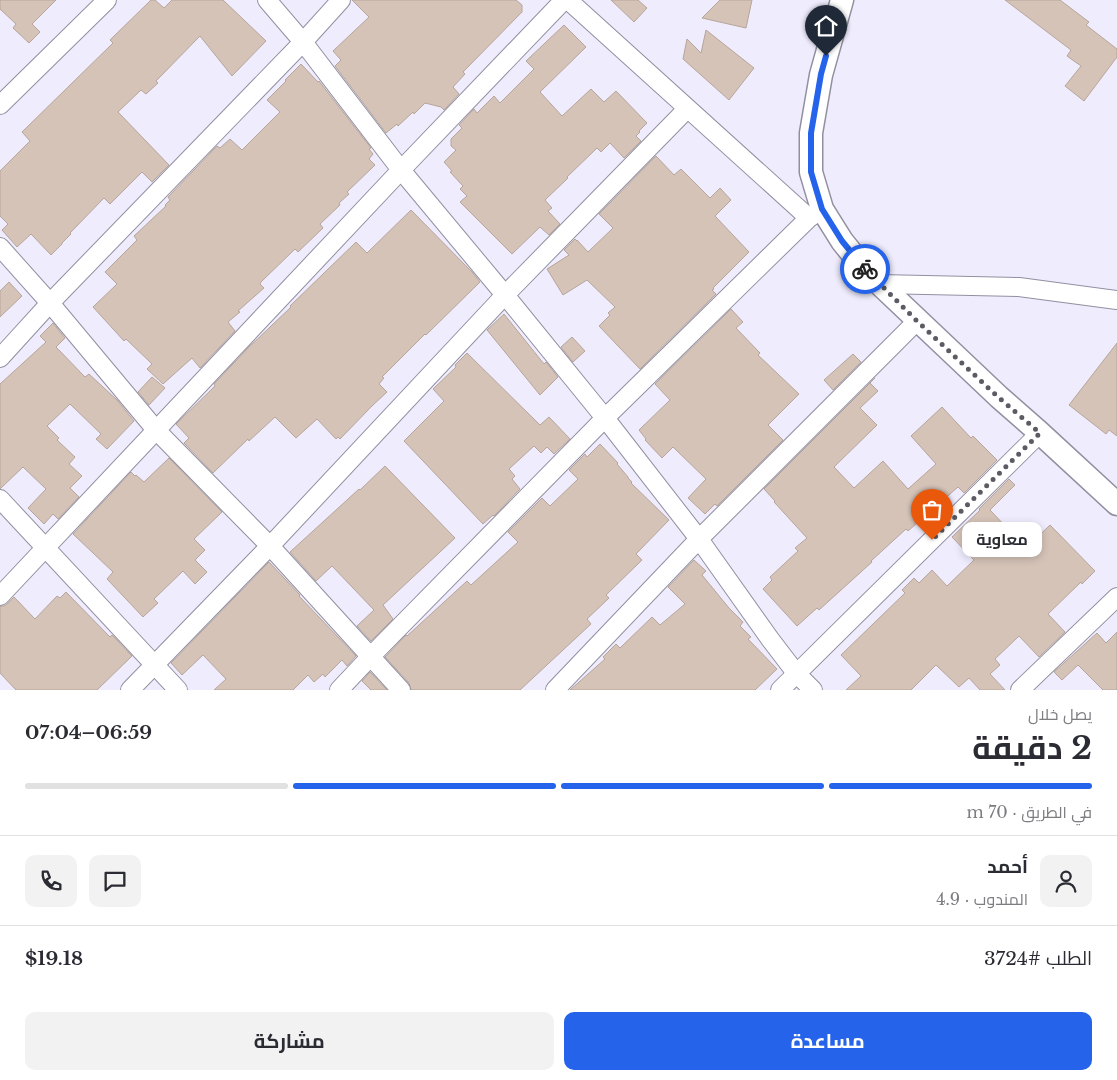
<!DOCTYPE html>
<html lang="ar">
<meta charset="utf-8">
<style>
:root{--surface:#fff;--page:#f2f2f3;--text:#2b2b33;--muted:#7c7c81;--line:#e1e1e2;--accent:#2563eb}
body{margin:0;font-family:"Libre Baskerville",Cairo,serif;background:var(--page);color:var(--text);direction:rtl;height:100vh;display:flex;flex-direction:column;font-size:19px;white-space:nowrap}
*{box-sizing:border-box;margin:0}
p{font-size:16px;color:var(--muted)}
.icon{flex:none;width:28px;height:28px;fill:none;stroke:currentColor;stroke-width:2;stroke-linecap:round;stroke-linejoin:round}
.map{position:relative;height:690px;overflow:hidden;direction:ltr}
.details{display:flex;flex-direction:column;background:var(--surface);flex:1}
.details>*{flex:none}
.pin{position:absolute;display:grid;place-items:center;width:42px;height:42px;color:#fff;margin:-51px -21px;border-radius:50% 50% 50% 0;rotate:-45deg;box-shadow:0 0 5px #0007}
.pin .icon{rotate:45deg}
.courier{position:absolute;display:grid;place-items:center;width:50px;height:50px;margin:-25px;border:4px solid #2563eb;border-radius:50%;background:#fff;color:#222;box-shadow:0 1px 6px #0007}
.bubble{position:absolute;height:35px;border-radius:10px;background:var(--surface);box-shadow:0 2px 8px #0003;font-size:16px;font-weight:700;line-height:35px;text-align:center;direction:rtl}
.overview em{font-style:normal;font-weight:700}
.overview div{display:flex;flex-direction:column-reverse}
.overview{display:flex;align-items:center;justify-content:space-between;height:85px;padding:0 25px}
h1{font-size:32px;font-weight:700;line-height:38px}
.bar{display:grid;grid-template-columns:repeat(4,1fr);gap:8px 5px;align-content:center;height:60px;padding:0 25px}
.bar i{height:6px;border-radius:4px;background:var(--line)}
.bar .active{background:var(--accent)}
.bar p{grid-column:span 4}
.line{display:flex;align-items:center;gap:12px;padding:0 25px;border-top:1px solid var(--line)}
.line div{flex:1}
.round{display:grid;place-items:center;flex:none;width:52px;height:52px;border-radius:10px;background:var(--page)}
.action{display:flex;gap:10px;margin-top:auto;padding:10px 25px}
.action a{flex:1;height:58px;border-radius:10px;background:var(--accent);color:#fff;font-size:20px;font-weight:700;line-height:58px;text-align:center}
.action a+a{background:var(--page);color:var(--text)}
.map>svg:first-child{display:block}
</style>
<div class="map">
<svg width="1117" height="690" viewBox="0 0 1117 690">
<rect width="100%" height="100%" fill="#efedfd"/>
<!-- building -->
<g fill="#d5c3b8" stroke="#b7a59b">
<polygon points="0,0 56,0 32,24 40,32 29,43 13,28 16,24 0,9"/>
<polygon points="151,0 155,0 164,8 172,0 223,0 266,41 232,76 200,36 156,81 158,83 146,94 141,90 118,112 169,165 152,182 142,172 110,204 104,198 70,233 71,234 62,243 62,244 51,255 31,234 17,247 2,230 8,224 0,216 0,171 30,141 22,132 113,43 110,40"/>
<polygon points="352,0 516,0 522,5 522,12 463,72 465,74 453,87 459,94 444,110 441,107 425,103 414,114 413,112 398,126 397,124 386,133 335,66 341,60 333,51 369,17"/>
<polygon points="611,0 638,0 647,8 634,22"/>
<polygon points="720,0 752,0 746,28 702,18"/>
<polygon points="1005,0 1060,0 1089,22 1086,25 1117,49 1117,57 1084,101 1065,86 1081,66 1067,56 1071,50"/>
<polygon points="564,25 586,47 540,92 562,116 591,89 604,102 616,91 647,123 639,131 640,132 636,136 641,141 624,158 610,143 601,152 597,148 567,177 568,178 545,200 552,208 548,211 560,224 549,235 540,227 512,254 460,202 467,196 460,189 463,186 450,172 452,171 444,162 456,150 451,146 451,139 462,128 459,125 474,109 477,113 494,96 500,103 534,69 526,61"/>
<polygon points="706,30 754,68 729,100 683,59 687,39 701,53"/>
<polygon points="301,64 318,82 319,81 371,148 369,149 373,154 369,159 375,165 347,192 349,194 339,203 340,205 320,224 323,228 298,252 295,249 261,282 260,284 264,288 238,311 240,312 228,322 235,331 200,368 192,358 163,384 147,369 152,364 126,339 124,341 93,307 117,284 105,272 137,240 134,236 166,206 165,205 170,200 168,197 217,146 220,148 230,139 242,150 280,112 267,100 286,81 285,80"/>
<polygon points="656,156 674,175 681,169 710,198 720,188 731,200 715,216 749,252 713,288 714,289 712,290 716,294 640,369 599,326 610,315 608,313 615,307 587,280 563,295 547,269 569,255 564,250 575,239 577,241 577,240 588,252 613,228 599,214"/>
<polygon points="411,210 472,272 480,282 426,335 425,334 382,377 384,378 379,384 387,392 372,406 340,439 338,437 336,439 317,419 296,438 275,417 249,441 248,439 213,473 184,443 189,438 176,424 215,386 214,384 249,347 291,307 290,306 356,242 367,253"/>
<polygon points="9,282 22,296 0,317 0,291"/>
<polygon points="731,309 743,322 736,328 760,353 758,355 799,394 768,425 783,440 717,506 715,504 705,514 688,498 706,479 673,447 662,458 645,440 646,439 639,430 670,400 655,384"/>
<polygon points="504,314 544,364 546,362 558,377 540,395 487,330"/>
<polygon points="53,323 65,338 56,347 85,377 89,374 117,400 134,421 107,449 96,439 101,434 70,404 47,426 59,438 57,440 75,457 69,464 82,476 70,488 79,497 58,519 53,514 44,524 28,508 46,489 23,467 0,489 0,384 46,342 40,336"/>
<polygon points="572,337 585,351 573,362 561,347"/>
<polygon points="1117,343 1117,436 1109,430 1106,434 1069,405"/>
<polygon points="467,353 540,425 549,417 570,439 554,454 547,447 541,453 534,446 509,469 515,476 512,479 520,489 494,516 493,515 483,524 404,441 444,401 433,389 456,367 455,365"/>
<polygon points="853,354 861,362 833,390 824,380"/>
<polygon points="152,377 165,388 149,405 138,392"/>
<polygon points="875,378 870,383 878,391 860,408 877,425 834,467 854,488 883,461 908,489 936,464 911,436 942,407 971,438 973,436 997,460 964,493 958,487 908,531 906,529 871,561 872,562 819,610 817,608 797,626 763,589 772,580 770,577 798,551 795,548 807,538 774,502 775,501 764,489"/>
<polygon points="600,444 618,463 617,464 628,477 628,478 632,482 631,483 669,520 636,554 642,560 606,595 609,598 587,619 591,624 520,690 411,690 409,683 385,657 406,635 407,636 467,581 471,585 518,542 508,532 542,498 550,506 578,479 569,470 585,454 587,457"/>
<polygon points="169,458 222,512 194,539 205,550 195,560 207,572 195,584 183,571 154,599 158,603 143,617 107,579 113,572 73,534 131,472 135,476 136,475 144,482"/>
<polygon points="385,466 455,538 383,605 393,619 371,641 357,626 374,610 332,566 316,581 290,552 359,489 360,490"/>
<polygon points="1009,479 1015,485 990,510 1026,548 1050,525 1095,571 1082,584 1081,582 1048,614 1065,632 1039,657 1019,636 995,659 1000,665 990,674 1005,690 980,690 969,678 959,687 936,665 911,690 846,690 861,676 841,655 905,593 902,590 914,578 919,583 932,570 947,586 974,560 952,537 980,510 979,509"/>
<polygon points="694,560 706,571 702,575 729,608 743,622 740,626 751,637 748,639 777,669 755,690 570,690 605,659 603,657 616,644 620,648 652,617 660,625 685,604 668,587"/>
<polygon points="269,562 300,595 299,596 356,656 347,666 342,660 325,677 323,674 314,682 308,675 293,690 214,690 226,679 203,655 182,675 171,663"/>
<polygon points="66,592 110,637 112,635 132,656 97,690 16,690 0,673 0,606 4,606 7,604 14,597 35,619 57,596 60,598"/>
<polygon points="1117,632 1117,690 1103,690 1078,665 1062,680 1054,672 1097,633 1106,643"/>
<polygon points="370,672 387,690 371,690 362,681"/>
</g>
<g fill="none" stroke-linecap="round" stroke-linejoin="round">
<defs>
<g id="minor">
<polyline points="267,0 303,42 401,170 505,295 605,418 699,539 770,639 796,673 813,690"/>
<polyline points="568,0 809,218"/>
<polyline points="0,105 107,0"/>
<polyline points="0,247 50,303 156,430 270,546 401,690"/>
<polyline points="879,284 1019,287 1117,300"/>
<polyline points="0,358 50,303 303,42 341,0"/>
<polyline points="0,499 178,690"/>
<polyline points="0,596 401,170 564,0"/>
<polyline points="130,690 270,546 505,295 687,109"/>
<polyline points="339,690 371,656 605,418 809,218 822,209"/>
<polyline points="555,690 699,539 917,321"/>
<polyline points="780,690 1040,433"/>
<polyline points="1020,690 1117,597"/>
</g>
<polyline id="tertiary" points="842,0 821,75 811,133 811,172 822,209 842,241 867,272 999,397 1040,433 1117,504"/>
</defs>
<!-- minor casing -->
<use href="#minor" stroke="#918fa0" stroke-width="20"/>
<!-- tertiary casing -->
<use href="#tertiary" stroke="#918fa0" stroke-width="25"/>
<!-- minor -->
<use href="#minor" stroke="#fff" stroke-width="18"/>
<!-- tertiary -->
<use href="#tertiary" stroke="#fff" stroke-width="22"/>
</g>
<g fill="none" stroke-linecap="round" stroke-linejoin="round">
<!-- done -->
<polyline stroke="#5c5b64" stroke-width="5" stroke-dasharray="0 9" points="865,269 917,321 998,397 1040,433 932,540"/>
<!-- route -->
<polyline stroke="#2563eb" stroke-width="6" points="826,56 821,74 811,133 811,172 822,209 842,241 865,269"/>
</g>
</svg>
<div class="pin" style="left:932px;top:540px;background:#ea580c"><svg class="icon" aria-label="bag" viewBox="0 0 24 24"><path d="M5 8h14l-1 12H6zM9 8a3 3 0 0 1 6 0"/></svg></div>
<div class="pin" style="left:826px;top:56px;background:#1f2937"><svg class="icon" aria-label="home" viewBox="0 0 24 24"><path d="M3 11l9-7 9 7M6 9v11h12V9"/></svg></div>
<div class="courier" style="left:865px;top:269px"><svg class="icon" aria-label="bike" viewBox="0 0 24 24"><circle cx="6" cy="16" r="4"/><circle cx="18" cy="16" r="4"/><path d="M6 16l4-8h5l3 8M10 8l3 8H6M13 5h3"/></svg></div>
<div class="bubble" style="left:962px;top:522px;width:80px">معاوية</div>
</div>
<section class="details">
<div class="overview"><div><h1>2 دقيقة</h1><p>يصل خلال</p></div><em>06:59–07:04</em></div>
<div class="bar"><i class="active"></i><i class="active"></i><i class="active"></i><i></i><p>في الطريق · 70 m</p></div>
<div class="line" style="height:90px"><a class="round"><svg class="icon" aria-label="person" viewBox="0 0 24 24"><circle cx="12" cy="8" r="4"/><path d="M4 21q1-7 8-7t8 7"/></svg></a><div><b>أحمد</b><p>المندوب · 4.9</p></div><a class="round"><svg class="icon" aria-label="chat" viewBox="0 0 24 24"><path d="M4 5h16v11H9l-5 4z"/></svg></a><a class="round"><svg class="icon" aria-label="phone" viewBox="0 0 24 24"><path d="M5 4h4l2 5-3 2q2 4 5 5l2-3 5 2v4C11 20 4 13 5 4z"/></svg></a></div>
<div class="line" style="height:65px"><div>الطلب #3724</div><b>$19.18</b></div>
<div class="action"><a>مساعدة</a><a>مشاركة</a></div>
</section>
